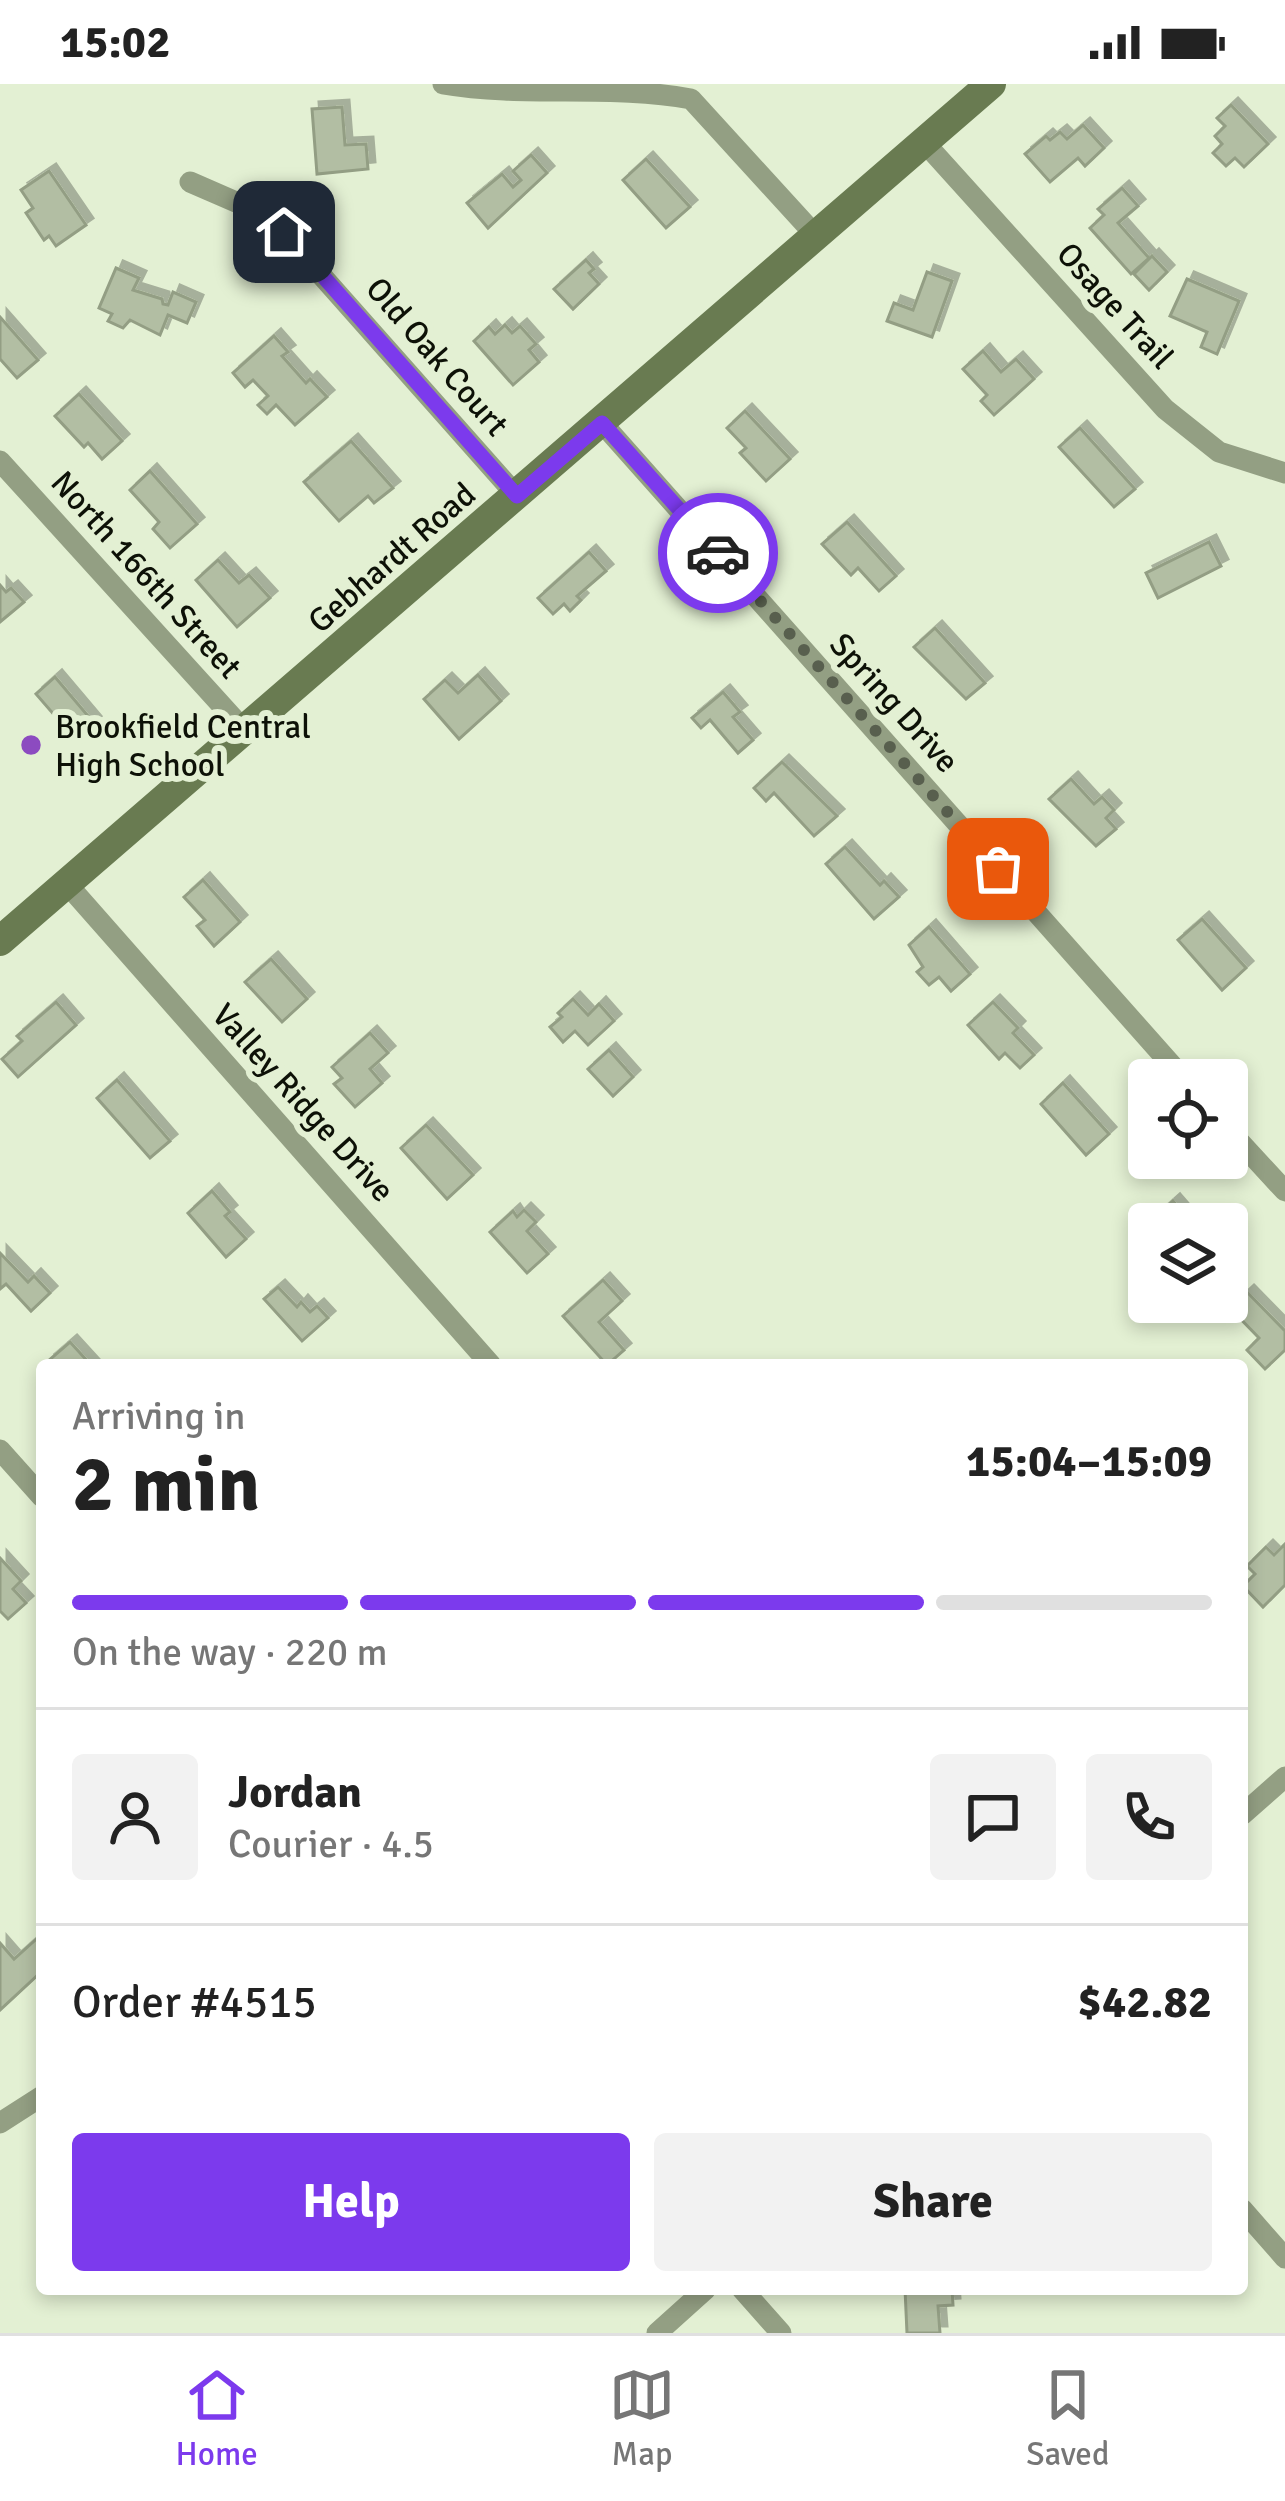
<!DOCTYPE html>
<meta charset="utf-8">
<style>
:root{--surface:#fff;--page:#f2f2f2;--text:#222;--muted:#767676;--line:#e0e0e0;--accent:#7c3aed}
body{margin:0;font-family:Signika,sans-serif;background:var(--page);color:var(--text);height:100vh;display:flex;flex-direction:column;font-size:45px;white-space:nowrap}
*{box-sizing:border-box;margin:0}
p{font-size:39px;color:var(--muted)}
.icon{flex:none;width:66px;height:66px;fill:none;stroke:currentColor;stroke-width:2;stroke-linecap:round;stroke-linejoin:round}
.map{position:relative;flex:1;overflow:hidden}
.panel{position:absolute;left:36px;top:1275px;width:1212px;height:936px;display:flex;flex-direction:column;background:var(--surface);border-radius:12px;box-shadow:0 6px 18px #0003}
.panel>*{flex:none}
.controls{position:absolute;left:1128px;top:975px;display:grid;gap:24px}
.controls a{display:grid;place-items:center;width:120px;height:120px;border-radius:12px;background:var(--surface);box-shadow:0 6px 18px #0003;font-size:60px}
.pin{position:absolute;display:grid;place-items:center;width:102px;height:102px;color:#fff;margin:-51px;border-radius:24px;box-shadow:0 6px 18px #0006}
.courier{position:absolute;display:grid;place-items:center;width:120px;height:120px;margin:-60px;border:9px solid #7c3aed;border-radius:50%;background:#fff;color:#222;box-shadow:0 3px 15px #0007}
.overview em{font-style:normal;font-weight:700}
.overview div{display:flex;flex-direction:column-reverse}
.overview{display:flex;align-items:center;justify-content:space-between;height:204px;padding:0 36px}
h1{font-size:78px;font-weight:700;line-height:90px}
.bar{display:grid;grid-template-columns:repeat(4,1fr);gap:18px 12px;align-content:center;height:144px;padding:0 36px}
.bar i{height:15px;border-radius:9px;background:var(--line)}
.bar .on{background:var(--accent)}
.bar p{grid-column:span 4}
.line{display:flex;align-items:center;gap:30px;padding:0 36px;border-top:3px solid var(--line)}
.line div{flex:1}
.round{display:grid;place-items:center;flex:none;width:126px;height:126px;border-radius:12px;background:var(--page)}
.cta{display:flex;gap:24px;margin-top:auto;padding:24px 36px}
.cta a{flex:1;height:138px;border-radius:12px;background:var(--accent);color:#fff;font-size:48px;font-weight:700;line-height:138px;text-align:center}
.cta a+a{background:var(--page);color:var(--text)}
.status{display:flex;justify-content:space-between;align-items:center;height:84px;padding:0 60px;background:var(--surface);direction:ltr}
.status svg{height:33px;fill:currentColor}
.tabs{display:flex;justify-content:space-around;align-items:center;height:168px;border-top:3px solid var(--line);background:var(--surface);font-size:33px;color:var(--muted)}
.tabs a{display:grid;justify-items:center;gap:6px}
.tabs .on{color:var(--accent)}
.map>svg:first-child{display:block}
</style>
<div class="status"><b>15:02</b><svg viewBox="0 0 49 12"><path d="M0 12V9h3v3zM5 12V6h3v6zM10 12V3h3v9zM15 12V0h3v12zM26 1h20v11H26zM47 4h2v5h-2z"/></svg></div>
<div class="map">
<svg width="1285" height="2249" viewBox="0 0 1285 2249">
<defs>
<filter id="shadow"><feDropShadow dx="7" dy="-7" stdDeviation="0" flood-color="#0004"/></filter>
</defs>
<rect width="100%" height="100%" fill="#e3f0d3"/>
<!-- building -->
<g fill="#b2bea3" stroke="#939e84" stroke-width="3" filter="url(#shadow)">
<polygon points="1231,21 1268,60 1244,83 1235,74 1226,82 1213,69 1222,60 1215,52 1225,42 1217,34"/>
<polygon points="342,23 345,61 366,60 368,85 317,90 312,25"/>
<polygon points="1083,41 1104,64 1085,82 1078,74 1050,98 1025,70 1046,52 1050,56 1060,48 1067,55"/>
<polygon points="531,71 547,89 488,144 467,119 502,90 513,103 521,96 513,87"/>
<polygon points="646,75 690,123 666,144 623,96"/>
<polygon points="49,87 86,141 56,162 49,152 44,156 26,129 33,124 21,106"/>
<polygon points="1122,104 1138,122 1118,139 1149,174 1131,190 1090,144 1104,131 1098,125"/>
<polygon points="1152,172 1167,188 1149,206 1134,190"/>
<polygon points="586,176 594,185 589,189 599,200 573,225 554,205"/>
<polygon points="116,184 139,194 133,206 162,215 163,220 168,221 173,208 196,218 187,239 168,231 160,251 130,236 123,244 108,237 112,230 99,224"/>
<polygon points="927,188 952,197 932,253 887,237 894,219 913,226"/>
<polygon points="1187,195 1239,217 1217,270 1201,263 1207,248 1170,232"/>
<polygon points="0,233 38,276 17,294 0,275"/>
<polygon points="505,241 512,249 520,242 536,260 529,266 539,278 513,301 474,257 489,243 495,250"/>
<polygon points="274,252 288,268 282,272 306,299 310,295 327,313 295,341 276,321 267,330 258,321 268,312 253,296 245,303 233,289"/>
<polygon points="983,267 1001,288 1016,275 1034,295 994,331 981,317 987,311 963,285"/>
<polygon points="79,310 122,357 102,375 88,359 84,363 55,332"/>
<polygon points="745,327 790,375 766,397 740,369 746,364 727,344"/>
<polygon points="1080,344 1135,405 1114,423 1059,363"/>
<polygon points="351,357 393,404 374,419 368,412 339,437 304,398"/>
<polygon points="150,387 197,440 170,464 153,445 159,438 130,406"/>
<polygon points="847,438 896,492 879,507 858,484 851,491 822,460"/>
<polygon points="1209,458 1221,482 1158,514 1146,489"/>
<polygon points="589,468 606,487 577,512 581,516 570,527 564,520 553,530 538,514"/>
<polygon points="218,476 239,499 249,491 270,514 237,543 196,496"/>
<polygon points="0,501 6,508 11,504 24,518 0,538"/>
<polygon points="935,544 985,599 966,615 914,563"/>
<polygon points="478,591 501,617 459,655 424,615 445,596 458,609"/>
<polygon points="55,593 94,639 75,655 36,610"/>
<polygon points="723,608 740,628 733,633 753,656 738,669 710,636 701,644 692,634"/>
<polygon points="782,678 837,732 814,752 774,709 766,717 754,704"/>
<polygon points="1071,695 1094,720 1102,713 1114,726 1106,734 1116,745 1096,762 1049,715"/>
<polygon points="845,763 880,801 884,797 899,813 874,835 826,780"/>
<polygon points="203,796 240,838 214,862 197,842 205,836 184,813"/>
<polygon points="1202,835 1246,884 1222,906 1178,856"/>
<polygon points="929,843 970,890 951,907 939,893 929,901 917,888 923,883 909,861"/>
<polygon points="271,875 307,915 282,938 245,898"/>
<polygon points="573,915 588,931 599,920 614,937 588,961 575,947 563,958 550,943 562,933 558,929"/>
<polygon points="56,918 76,941 18,993 2,975 22,957 17,952"/>
<polygon points="993,918 1018,944 1013,949 1034,971 1020,984 1005,969 999,975 968,941"/>
<polygon points="370,949 388,969 370,985 382,999 355,1023 334,1000 342,994 332,983"/>
<polygon points="609,966 633,993 613,1012 588,985"/>
<polygon points="117,996 170,1057 150,1074 97,1014"/>
<polygon points="1063,999 1109,1050 1086,1071 1041,1020"/>
<polygon points="426,1041 473,1091 447,1115 401,1064"/>
<polygon points="212,1107 230,1128 225,1132 246,1155 226,1173 188,1129"/>
<polygon points="1173,1117 1193,1140 1161,1140 1155,1133"/>
<polygon points="524,1126 536,1138 527,1147 548,1170 527,1189 490,1148 513,1127 517,1133"/>
<polygon points="0,1169 28,1198 34,1192 50,1209 31,1227 6,1200 0,1205"/>
<polygon points="603,1196 622,1217 599,1238 624,1266 607,1281 563,1232"/>
<polygon points="278,1203 297,1223 301,1218 310,1228 317,1222 328,1234 302,1257 264,1215"/>
<polygon points="1247,1208 1285,1247 1285,1266 1265,1285 1247,1266 1259,1254 1230,1224"/>
<polygon points="70,1258 91,1281 52,1281 48,1277"/>
<polygon points="1285,1460 1285,1501 1263,1523 1243,1502 1255,1490 1247,1482 1266,1463 1274,1471"/>
<polygon points="0,1474 21,1497 13,1505 26,1519 8,1535 0,1527"/>
<polygon points="42,1850 42,1887 0,1926 0,1859 14,1875"/>
<polygon points="905,2205 952,2205 953,2221 938,2222 940,2249 907,2249"/>
</g>
<g fill="none" stroke-linecap="round" stroke-linejoin="round">
<!-- street -->
<g stroke="#939f83" stroke-width="21">
<path d="M443,0C525,14 612,0 691,15L817,153"/>
<polyline points="924,58 1165,325 1219,368 1285,389"/>
<polyline points="190,98 257,127 283,148 517,412"/>
<polyline points="602,339 1185,996"/>
<polyline points="0,377 245,647"/>
<polyline points="67,800 491,1281"/>
<polyline points="1227,1044 1285,1107"/>
<polyline points="0,1366 42,1413"/>
<polyline points="1242,1731 1285,1693"/>
<polyline points="0,2039 42,2012"/>
<polyline points="1242,2125 1285,2174"/>
<polyline points="742,2205 781,2249"/>
<polyline points="657,2249 706,2205"/>
</g>
<!-- secondary -->
<polyline stroke="#697b51" stroke-width="30" points="0,857 991,0"/>
</g>
<g fill="none" stroke-linecap="round" stroke-linejoin="round">
<!-- done -->
<polyline stroke="#585f4e" stroke-width="12" stroke-dasharray="0 21.6" points="718,469 998,785"/>
<!-- route -->
<polyline stroke="#7c3aed" stroke-width="15" points="284,148 517,412 602,339 718,469"/>
</g>
<!-- markers -->
<circle fill="#8c4bc0" stroke="#e3f0d3" stroke-width="4.5" cx="31" cy="661" r="12"/>
<g text-anchor="middle" stroke-width="12" stroke-linejoin="round" paint-order="stroke">
<!-- street labels -->
<g font-size="33" fill="#0d1107" stroke="#e3f0d3">
<text transform="translate(1116 221) rotate(48)" y="12">Osage Trail</text>
<text transform="translate(438 272) rotate(49)" y="12">Old Oak Court</text>
<text transform="translate(391 473) rotate(-41)" y="12">Gebhardt Road</text>
<text transform="translate(147 490) rotate(48)" y="12">North 166th Street</text>
<text transform="translate(895 618) rotate(48)" y="12">Spring Drive</text>
<text transform="translate(304 1018) rotate(48)" y="12">Valley Ridge Drive</text>
</g>
<!-- poi labels -->
<g font-size="33" fill="#0d1107" stroke="#e3f0d3" text-anchor="start">
<text x="55" y="654">Brookfield Central<tspan x="55" dy="38">High School</tspan></text>
</g>
</g>
</svg>
<div class="controls">
<a><svg class="icon" aria-label="locate" viewBox="0 0 24 24"><circle cx="12" cy="12" r="6"/><path d="M12 2v4M12 18v4M2 12h4M18 12h4"/></svg></a>
<a><svg class="icon" aria-label="layers" viewBox="0 0 24 24"><path d="M12 4l9 5-9 5-9-5zM3 14l9 5 9-5"/></svg></a>
</div>
<div class="pin" style="left:998px;top:785px;background:#ea580c"><svg class="icon" aria-label="bag" viewBox="0 0 24 24"><path d="M5 8h14l-1 12H6zM9 8a3 3 0 0 1 6 0"/></svg></div>
<div class="pin" style="left:284px;top:148px;background:#1f2937"><svg class="icon" aria-label="home" viewBox="0 0 24 24"><path d="M3 11l9-7 9 7M6 9v11h12V9"/></svg></div>
<div class="courier" style="left:718px;top:469px"><svg class="icon" aria-label="car" viewBox="0 0 24 24"><path d="M5 17H2v-5l4-1 3-4h7l3 4 3 1v5h-3M9 17h6M6 11h13"/><circle cx="7" cy="17" r="2"/><circle cx="17" cy="17" r="2"/></svg></div>
<section class="panel">
<div class="overview"><div><h1>2 min</h1><p>Arriving in</p></div><em>15:04–15:09</em></div>
<div class="bar"><i class="on"></i><i class="on"></i><i class="on"></i><i></i><p>On the way · 220 m</p></div>
<div class="line" style="height:216px"><a class="round"><svg class="icon" aria-label="person" viewBox="0 0 24 24"><circle cx="12" cy="8" r="4"/><path d="M4 21q1-7 8-7t8 7"/></svg></a><div><b>Jordan</b><p>Courier · 4.5</p></div><a class="round"><svg class="icon" aria-label="chat" viewBox="0 0 24 24"><path d="M4 5h16v11H9l-5 4z"/></svg></a><a class="round"><svg class="icon" aria-label="phone" viewBox="0 0 24 24"><path d="M5 4h4l2 5-3 2q2 4 5 5l2-3 5 2v4C11 20 4 13 5 4z"/></svg></a></div>
<div class="line" style="height:156px"><div>Order #4515</div><b>$42.82</b></div>
<div class="cta"><a>Help</a><a>Share</a></div>
</section>
</div>
<nav class="tabs">
<a class="on"><svg class="icon" aria-label="home" viewBox="0 0 24 24"><path d="M3 11l9-7 9 7M6 9v11h12V9"/></svg>Home</a>
<a><svg class="icon" aria-label="map" viewBox="0 0 24 24"><path d="M3 6l6-2 6 2 6-2v14l-6 2-6-2-6 2zM9 4v14M15 6v14"/></svg>Map</a>
<a><svg class="icon" aria-label="saved" viewBox="0 0 24 24"><path d="M7 4h10v16l-5-4-5 4z"/></svg>Saved</a>
</nav>
